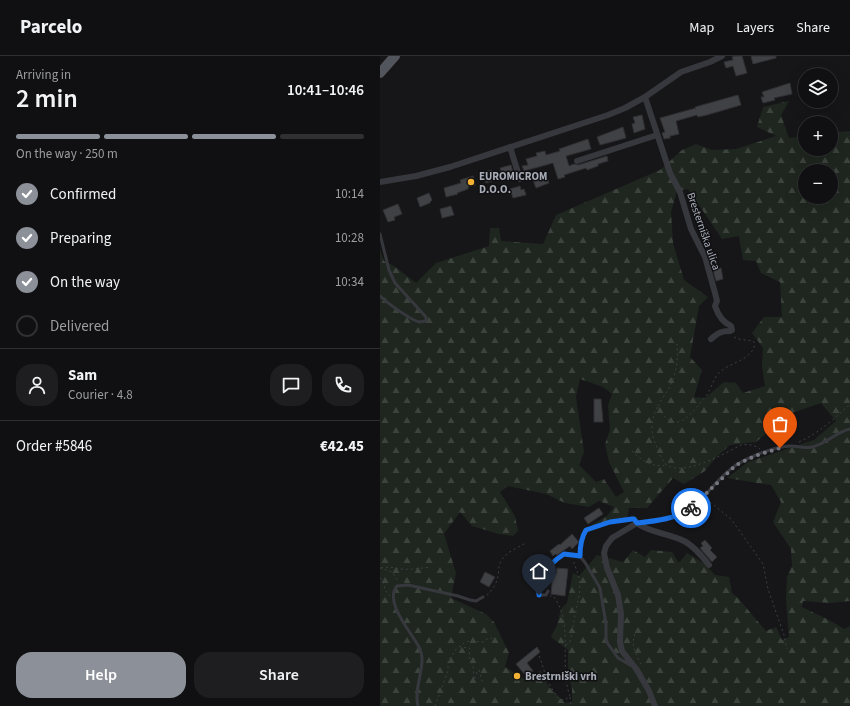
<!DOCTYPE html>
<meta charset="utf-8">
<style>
:root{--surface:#101012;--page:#1e1e20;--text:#f1f3f6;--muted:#9c9d9f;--line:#303032;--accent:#8c9099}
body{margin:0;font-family:"Source Sans 3",sans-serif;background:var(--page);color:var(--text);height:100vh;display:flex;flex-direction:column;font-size:15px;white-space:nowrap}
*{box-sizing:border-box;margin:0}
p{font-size:13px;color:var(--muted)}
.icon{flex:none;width:22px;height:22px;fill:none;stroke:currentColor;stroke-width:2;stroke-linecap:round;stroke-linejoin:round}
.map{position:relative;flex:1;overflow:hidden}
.sheet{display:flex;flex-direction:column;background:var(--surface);width:380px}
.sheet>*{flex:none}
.tools{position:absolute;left:418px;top:12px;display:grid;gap:8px}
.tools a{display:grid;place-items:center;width:40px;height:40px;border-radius:50%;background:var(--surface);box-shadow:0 4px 16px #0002,0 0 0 1px var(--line);font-size:20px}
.pin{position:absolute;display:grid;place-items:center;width:34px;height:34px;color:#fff;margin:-41px -17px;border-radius:50% 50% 50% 0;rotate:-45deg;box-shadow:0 0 4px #0007}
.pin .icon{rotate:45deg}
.courier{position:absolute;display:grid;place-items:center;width:40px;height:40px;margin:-20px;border:3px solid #1a73e8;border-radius:50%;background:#fff;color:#222;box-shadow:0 1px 5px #0007}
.summary em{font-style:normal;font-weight:600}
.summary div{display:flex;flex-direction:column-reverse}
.summary{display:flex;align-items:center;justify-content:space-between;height:68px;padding:0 16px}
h1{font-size:26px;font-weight:600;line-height:30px}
.bar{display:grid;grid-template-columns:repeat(4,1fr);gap:6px 4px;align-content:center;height:48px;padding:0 16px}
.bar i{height:5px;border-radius:3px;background:var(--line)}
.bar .active{background:var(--accent)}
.bar p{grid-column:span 4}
.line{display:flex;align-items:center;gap:10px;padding:0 16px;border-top:1px solid var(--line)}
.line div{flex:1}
.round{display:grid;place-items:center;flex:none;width:42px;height:42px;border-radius:16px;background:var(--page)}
ol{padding:0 16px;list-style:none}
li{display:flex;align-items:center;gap:12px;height:44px}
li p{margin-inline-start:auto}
li .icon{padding:4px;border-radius:50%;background:var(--accent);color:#fff;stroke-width:4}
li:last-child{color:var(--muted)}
li i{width:22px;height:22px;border:2px solid var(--line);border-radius:50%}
.primary-button{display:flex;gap:8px;margin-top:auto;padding:8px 16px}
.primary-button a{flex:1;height:46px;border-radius:16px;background:var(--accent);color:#fff;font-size:16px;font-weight:600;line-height:46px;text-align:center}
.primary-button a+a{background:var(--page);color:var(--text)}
header{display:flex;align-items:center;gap:24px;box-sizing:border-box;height:56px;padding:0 20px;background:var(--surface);border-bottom:1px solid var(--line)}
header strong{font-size:19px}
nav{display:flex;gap:22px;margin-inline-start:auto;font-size:14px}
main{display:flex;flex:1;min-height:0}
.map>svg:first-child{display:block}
</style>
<header>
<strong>Parcelo</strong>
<nav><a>Map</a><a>Layers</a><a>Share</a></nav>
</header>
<main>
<section class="sheet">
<div class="summary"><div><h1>2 min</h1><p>Arriving in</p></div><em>10:41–10:46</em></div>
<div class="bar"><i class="active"></i><i class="active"></i><i class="active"></i><i></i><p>On the way · 250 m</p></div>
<ol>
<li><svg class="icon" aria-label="check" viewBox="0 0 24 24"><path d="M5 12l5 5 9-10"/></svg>Confirmed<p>10:14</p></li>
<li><svg class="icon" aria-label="check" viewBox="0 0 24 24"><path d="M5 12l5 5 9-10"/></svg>Preparing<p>10:28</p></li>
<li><svg class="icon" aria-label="check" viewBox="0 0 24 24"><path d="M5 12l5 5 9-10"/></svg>On the way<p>10:34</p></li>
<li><i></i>Delivered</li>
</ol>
<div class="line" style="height:72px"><a class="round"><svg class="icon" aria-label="person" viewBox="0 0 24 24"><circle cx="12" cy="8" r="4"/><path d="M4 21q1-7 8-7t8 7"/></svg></a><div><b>Sam</b><p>Courier · 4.8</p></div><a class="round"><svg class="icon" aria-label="chat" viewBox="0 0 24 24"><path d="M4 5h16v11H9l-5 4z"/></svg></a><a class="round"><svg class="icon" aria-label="phone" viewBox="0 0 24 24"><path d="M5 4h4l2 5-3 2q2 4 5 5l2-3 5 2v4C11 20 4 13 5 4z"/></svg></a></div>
<div class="line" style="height:52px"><div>Order #5846</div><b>€42.45</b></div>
<div class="primary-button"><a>Help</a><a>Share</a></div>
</section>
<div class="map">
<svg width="470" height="650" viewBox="0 0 470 650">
<defs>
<pattern id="forest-firs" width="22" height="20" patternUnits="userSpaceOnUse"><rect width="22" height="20" fill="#1e261f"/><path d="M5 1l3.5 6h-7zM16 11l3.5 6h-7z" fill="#3c433d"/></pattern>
</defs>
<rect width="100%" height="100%" fill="#161618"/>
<!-- forest -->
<path fill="url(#forest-firs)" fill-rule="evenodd" d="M409,45L401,59L409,82L425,80V93H451V77L470,75V545L450,547L423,545L422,551C436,558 451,564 464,573L470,570V650H0V194L4,205L14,210L36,227L56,207L109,190L110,172H119L121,185L163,188L176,159L280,114L302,94L316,88L332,94L356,93L396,80L377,71L383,51ZM425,115H451V141H425ZM308,133L342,183L359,180L363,204L376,205L381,217L400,226L402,261H384L372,277L383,292L382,311L385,330L363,337L356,327L344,326L325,342L314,341L322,314L310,301L319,250L328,241L304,224L293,187L291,156L297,135ZM200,323L223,331L232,338L228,349L230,374L225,388L229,406L244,436L236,441L224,423L216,426L199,409L204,396L196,341ZM441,347L456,365L434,384L368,406L347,422L391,429L401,446L393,466L411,493L412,510L407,521L406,544L409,581L402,584L396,571L386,575L358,542L352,537L349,521L335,519L325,508L307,497L299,507L292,496L271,494L265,501L253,494L243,506L217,499L199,520L193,517L187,547L181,553L177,569L171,581L188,594V616L192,633V646L185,647L169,631L160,614L154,625L146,624L125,611L129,597L114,566L106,558L71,542L76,517L64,478L80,456L92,470L119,478L133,480L138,475L135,460L120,436L128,430L166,438L185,447L209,451L219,445L234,451L227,460L211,469H221L247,464L249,452H267L293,422L304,428L325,415L335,402L350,389L376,386L409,358Z"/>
<!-- building -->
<g fill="#404145" stroke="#303034">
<polygon points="355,0 362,0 367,17 356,20 353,10 346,12 344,6 353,4 352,1"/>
<polygon points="371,0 396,0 396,2 373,8"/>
<polygon points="410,27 412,38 394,42 395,44 383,47 381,41 384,41 382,36"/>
<polygon points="358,39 361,49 327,59 318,61 317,59 296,65 299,78 290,80 290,82 284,83 282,77 285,76 280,62 316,52 315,51"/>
<polygon points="262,59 265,73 254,77 252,68 255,67 253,61"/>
<polygon points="243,71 246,82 220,89 217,81"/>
<polygon points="208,83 211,93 186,100 189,110 194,108 198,109 227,100 228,105 218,108 218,110 207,114 206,112 184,119 185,121 178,123 173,107 144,115 142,110 148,109 146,103 157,100 156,97 165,95 166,99 180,95 179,93"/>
<polygon points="131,109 134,120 124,124 120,112"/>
<polygon points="112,114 114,120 111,121 112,125 106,127 103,116"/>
<polygon points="166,119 169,127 156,132 153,124"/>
<polygon points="93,120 95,129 88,131 88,133 77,137 78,138 66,141 64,132 81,127 80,124"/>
<polygon points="140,130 141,134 144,133 146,139 133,142 130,133"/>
<polygon points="49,137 52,144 50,146 50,147 40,151 37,142"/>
<polygon points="18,148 22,158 14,161 15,164 8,166 3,154"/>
<polygon points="71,150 74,159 62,162 60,153"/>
<polygon points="341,212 343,223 336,225 333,214"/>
<polygon points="214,343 221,343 223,366 214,366"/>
<polygon points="219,452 223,458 208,468 204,462"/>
<polygon points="192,478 198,485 198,487 192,493 190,490 177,499 175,498 173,500 170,495 179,488 180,489"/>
<polygon points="325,484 332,492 330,494 337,501 332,506 320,492 323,490 321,487"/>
<polygon points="177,512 188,513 185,540 171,538 173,518 176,518"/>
<polygon points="105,516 115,521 109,531 100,526"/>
<polygon points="157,591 160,596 147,607 153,615 146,620 136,608"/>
</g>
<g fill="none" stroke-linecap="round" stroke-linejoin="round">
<!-- path -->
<g stroke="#3d3f44" stroke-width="1" stroke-dasharray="2 3" stroke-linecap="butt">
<path d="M354,281L358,283L373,285L375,288C372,304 351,306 340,316C334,321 332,330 328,337C325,342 320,347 317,351C302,369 290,374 278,350C271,362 270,376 276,389C278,395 281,403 286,408C301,422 346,397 361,389C368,388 375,389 380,393"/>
<path d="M278,350C282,342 288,335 291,328C297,316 298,301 297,288"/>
<path d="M419,386C439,377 454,363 470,348"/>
<path d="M252,395C261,404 273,412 286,409"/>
<polyline points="325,446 330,446 351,463 383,508 388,533 404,579 407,593"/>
<polyline points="0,512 1,512 12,516 18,525"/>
<path d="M1,512C9,510 13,512 21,513C31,514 41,512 51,511"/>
<polyline points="0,522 3,524 5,534 10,540"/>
<path d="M107,539C112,535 117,527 118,520C119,515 118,510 121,505C126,496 137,492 146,487"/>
<path d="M255,578C250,589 257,600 262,610"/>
<polyline points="186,589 190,586 200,534 199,521 193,504"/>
<polyline points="80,590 82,592 88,591 90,593 89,600 93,610 94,624 97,616 99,614 103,628"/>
<path d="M159,600C162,606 163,611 165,618C168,627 173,635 179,643L185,644L190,640C178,609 195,567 173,540H170"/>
<polyline points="190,641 191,650"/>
<polyline points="55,650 68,615 68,605 77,592 84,587 89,585 104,586 107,583 113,582"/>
</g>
<!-- lane -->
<g stroke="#37383d" stroke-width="3">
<path d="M0,178L9,214L15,227L46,261V265C44,265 41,266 39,266C31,264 7,247 0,240"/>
<polyline points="200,500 206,508 220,532 226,568 226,583 228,588 238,602 250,609"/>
<path d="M168,535L166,539H159C159,535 157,529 158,526C161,516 176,503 184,498L200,500C200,491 201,482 206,474L230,466L254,463L257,467C271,465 289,465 302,458C324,446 336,422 356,409C369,401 395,390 411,390C418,390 424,393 432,391C446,388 456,376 470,373"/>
<path d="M38,650C33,631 47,609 40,593C33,578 3,546 17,530L28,529L78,540L90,544L96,545L103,541"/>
</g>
<!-- street -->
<g stroke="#37383d" stroke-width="6">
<path d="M265,41L290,117L300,136L311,173L325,201L335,237L337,245L335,250C338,259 342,266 351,270L352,274L350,275C341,275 338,277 331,283"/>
<polyline points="130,91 140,123"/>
<polyline points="197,105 277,79"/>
<polyline points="0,126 36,120 70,111 228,59 245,52 265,41 301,16 330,6 342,0"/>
<path d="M275,650L269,635L257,614L242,595L240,586L241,558L238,539L227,512L224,497L226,490L232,482L257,467C267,476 291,478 304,485C314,490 322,500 329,509"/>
</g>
<!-- primary -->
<polyline stroke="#53555c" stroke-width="10" points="0,17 15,0"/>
</g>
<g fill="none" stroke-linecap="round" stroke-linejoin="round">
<!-- done -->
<polyline stroke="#757880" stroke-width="4" stroke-dasharray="0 7.2" points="311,452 356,409 375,400 400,392"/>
<!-- route -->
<path stroke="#1a73e8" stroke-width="5" d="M159,539C159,535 158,529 158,526C161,516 176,503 184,498L200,500C200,491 201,482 206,474L230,466L252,463H254L257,467C276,465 296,463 311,452"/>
</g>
<!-- markers -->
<g fill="#f2b134" stroke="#111113" stroke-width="1.5">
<circle cx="91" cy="126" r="4"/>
<circle cx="137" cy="620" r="4"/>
</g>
<g text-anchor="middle" stroke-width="3" stroke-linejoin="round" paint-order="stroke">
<!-- poi labels -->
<g font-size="11" font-weight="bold" fill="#a8adb8" stroke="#111113" text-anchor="start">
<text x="99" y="124">EUROMICROM<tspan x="99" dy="13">D.O.O.</tspan></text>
<text x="145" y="624">Brestrniški vrh</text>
</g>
<!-- street labels -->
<g font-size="11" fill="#a8adb8" stroke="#111113">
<text transform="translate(324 175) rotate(71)" y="4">Bresterniška ulica</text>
</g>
</g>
</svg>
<div class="tools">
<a><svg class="icon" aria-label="layers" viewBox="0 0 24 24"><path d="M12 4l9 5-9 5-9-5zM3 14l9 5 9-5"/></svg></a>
<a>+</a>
<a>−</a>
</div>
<div class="pin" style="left:400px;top:392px;background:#ea580c"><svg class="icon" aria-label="bag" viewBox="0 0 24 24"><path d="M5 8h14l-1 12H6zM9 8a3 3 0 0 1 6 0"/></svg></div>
<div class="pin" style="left:159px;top:539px;background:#1f2937"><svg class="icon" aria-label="home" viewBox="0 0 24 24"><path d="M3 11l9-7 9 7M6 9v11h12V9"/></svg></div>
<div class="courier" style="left:311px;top:452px"><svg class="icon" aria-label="bike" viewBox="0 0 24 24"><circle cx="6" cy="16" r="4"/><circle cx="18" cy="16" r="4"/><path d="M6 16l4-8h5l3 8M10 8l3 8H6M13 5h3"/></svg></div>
</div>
</main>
